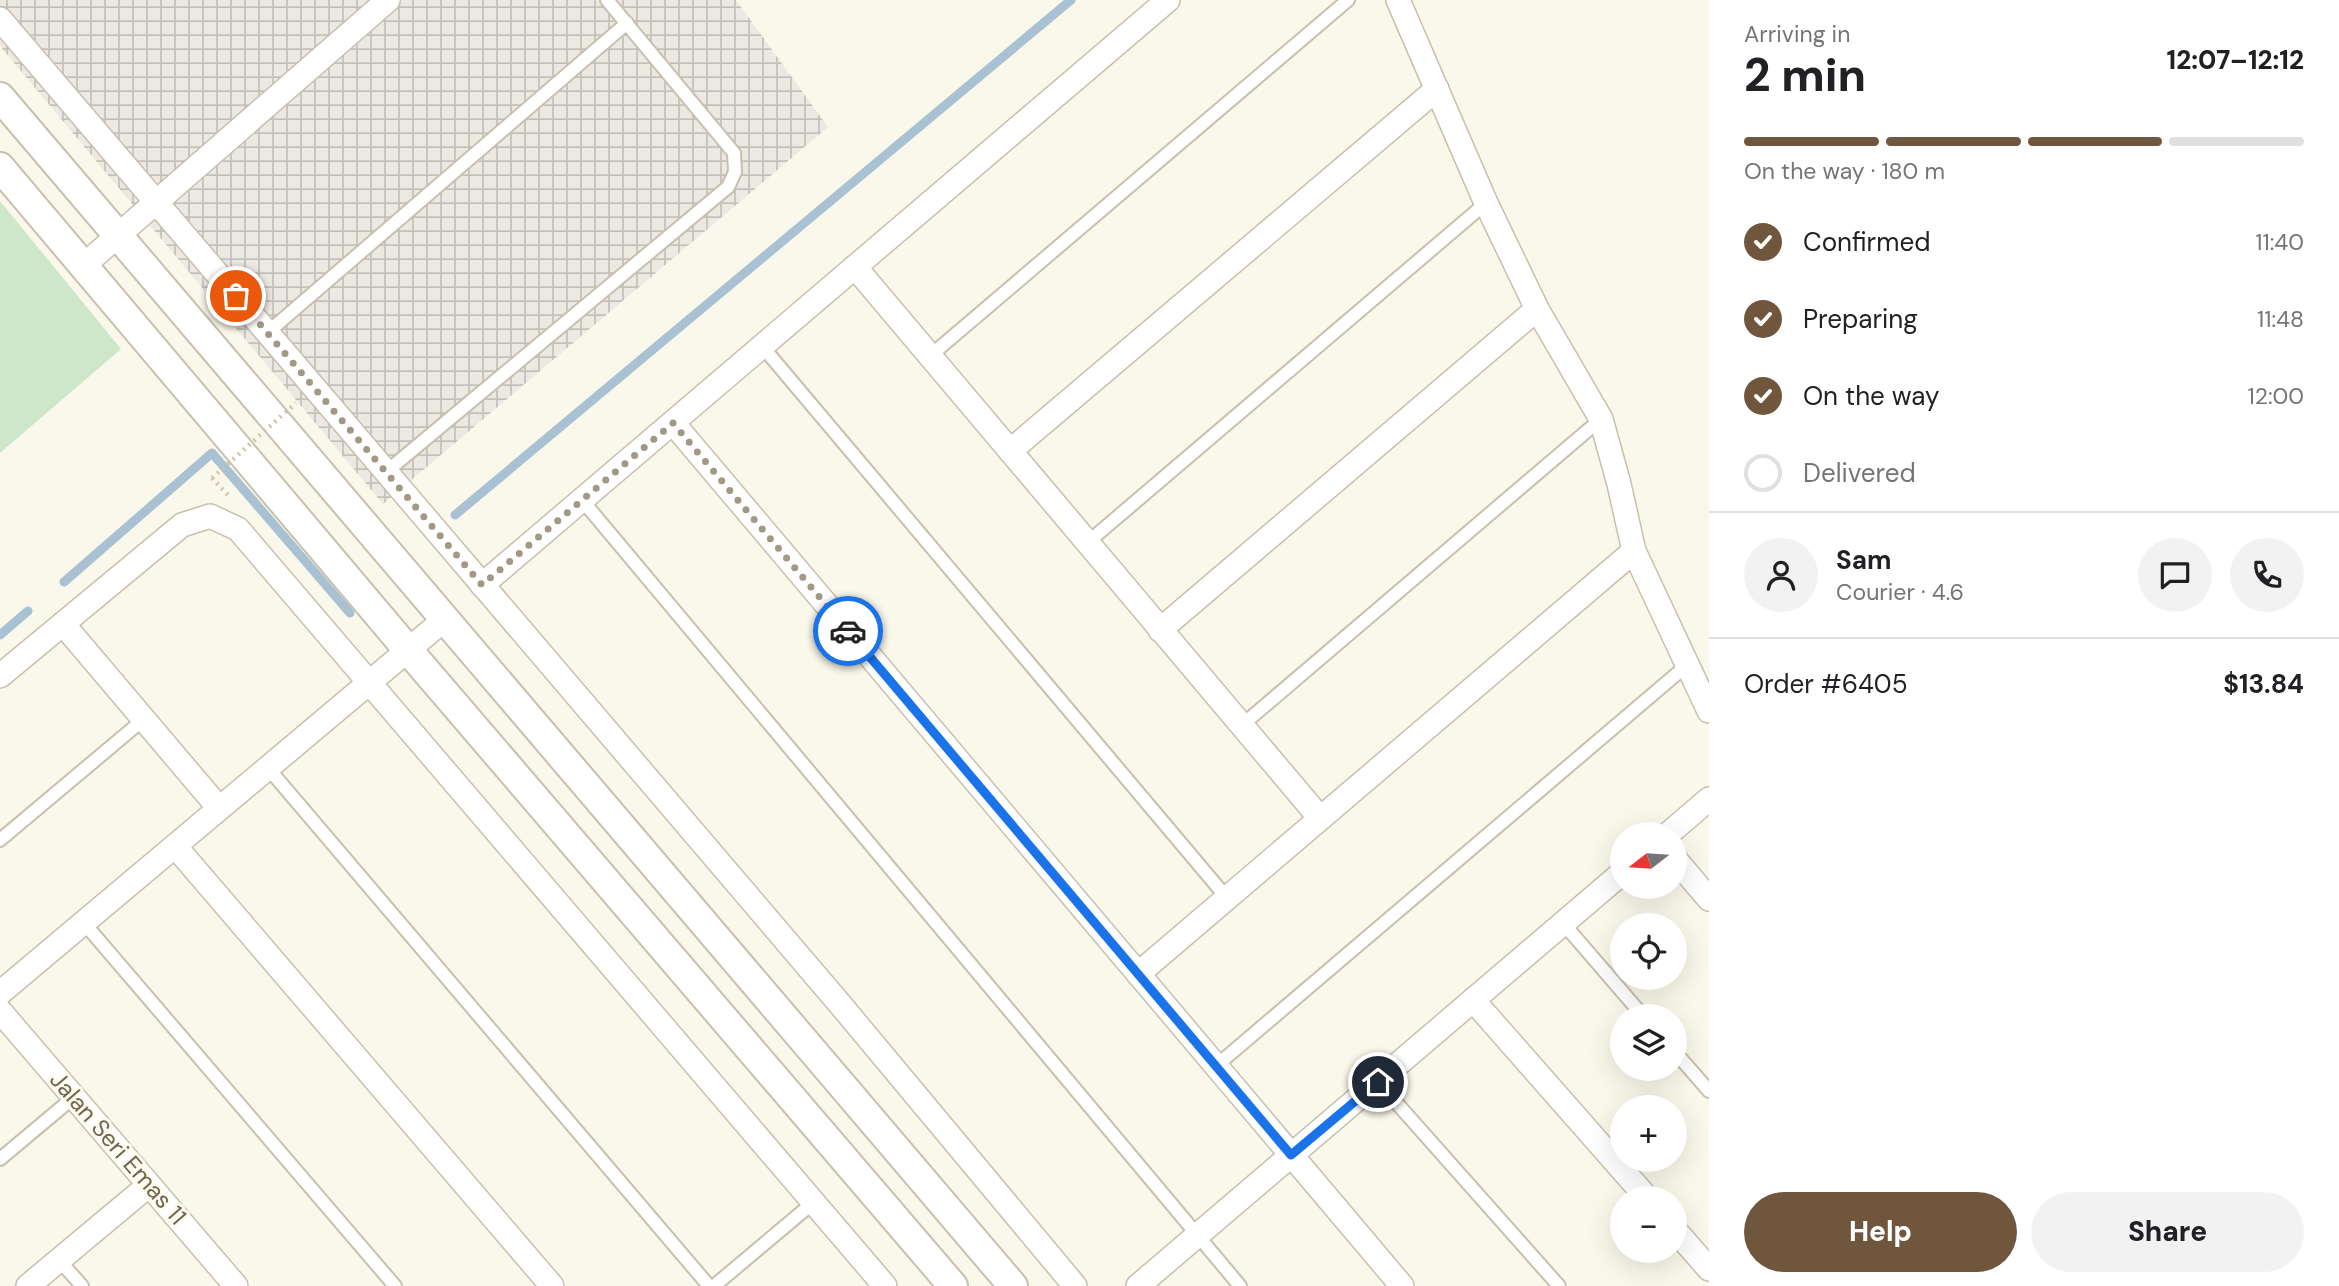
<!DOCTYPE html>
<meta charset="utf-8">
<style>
:root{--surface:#fff;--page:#f2f2f2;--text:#202124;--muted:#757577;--line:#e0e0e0;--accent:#71563e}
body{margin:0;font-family:"DM Sans",sans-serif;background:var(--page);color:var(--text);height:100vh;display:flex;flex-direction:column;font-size:26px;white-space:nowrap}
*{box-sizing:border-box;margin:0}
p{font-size:23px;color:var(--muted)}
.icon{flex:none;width:38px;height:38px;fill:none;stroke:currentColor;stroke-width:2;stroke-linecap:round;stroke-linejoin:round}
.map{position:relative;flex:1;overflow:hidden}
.drawer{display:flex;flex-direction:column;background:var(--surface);width:630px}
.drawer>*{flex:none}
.needle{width:46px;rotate:253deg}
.controls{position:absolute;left:1610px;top:822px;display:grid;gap:14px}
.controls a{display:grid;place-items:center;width:77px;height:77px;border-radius:50%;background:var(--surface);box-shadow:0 7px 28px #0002;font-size:35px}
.pin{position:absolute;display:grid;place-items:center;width:60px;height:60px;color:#fff;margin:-30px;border:4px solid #fff;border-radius:50%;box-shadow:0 2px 7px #0007}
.courier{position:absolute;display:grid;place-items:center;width:70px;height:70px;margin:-35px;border:5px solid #1a73e8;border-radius:50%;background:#fff;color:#222;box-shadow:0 2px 9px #0007}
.headline em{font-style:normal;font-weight:800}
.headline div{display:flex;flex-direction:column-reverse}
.headline{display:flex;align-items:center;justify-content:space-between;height:119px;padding:0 35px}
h1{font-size:46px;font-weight:800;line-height:52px}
.bar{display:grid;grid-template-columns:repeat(4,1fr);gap:10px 7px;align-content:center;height:84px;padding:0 35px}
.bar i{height:9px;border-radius:5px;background:var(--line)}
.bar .on{background:var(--accent)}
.bar p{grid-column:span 4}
.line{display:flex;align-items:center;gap:18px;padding:0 35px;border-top:2px solid var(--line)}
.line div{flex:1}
.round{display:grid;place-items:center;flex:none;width:74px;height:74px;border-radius:37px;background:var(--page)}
ol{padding:0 35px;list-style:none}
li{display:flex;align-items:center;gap:21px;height:77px}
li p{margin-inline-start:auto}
li .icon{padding:7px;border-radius:50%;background:var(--accent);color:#fff;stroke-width:4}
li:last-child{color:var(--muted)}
li i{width:38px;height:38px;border:4px solid var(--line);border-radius:50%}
.action{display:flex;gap:14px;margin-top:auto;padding:14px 35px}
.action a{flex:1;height:80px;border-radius:42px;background:var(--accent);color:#fff;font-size:28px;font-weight:800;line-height:80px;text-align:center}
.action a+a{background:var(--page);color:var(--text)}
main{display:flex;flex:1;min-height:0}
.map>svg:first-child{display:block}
</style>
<main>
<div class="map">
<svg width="1709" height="1286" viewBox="0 0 1709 1286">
<defs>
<pattern id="industrial-grid" width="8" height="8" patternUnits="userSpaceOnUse" patternTransform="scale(1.75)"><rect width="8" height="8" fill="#ece9e3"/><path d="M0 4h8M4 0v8" fill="none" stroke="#c4c0ba"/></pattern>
</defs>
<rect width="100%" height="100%" fill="#faf8ea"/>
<!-- industrial -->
<polygon fill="url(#industrial-grid)" points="0,0 736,0 828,127 383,504 0,46"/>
<!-- pitch -->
<polygon fill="#cee7ca" points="0,201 121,349 0,453"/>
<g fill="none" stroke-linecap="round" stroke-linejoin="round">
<!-- stream -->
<g stroke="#a8c1d3" stroke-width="9">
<polyline points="455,515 1071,0"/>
<polyline points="64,582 212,453 350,613"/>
<polyline points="0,635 28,611"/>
</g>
<defs>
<g id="service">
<polyline points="267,333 627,23"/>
<polyline points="762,346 1227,898"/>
<polyline points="930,356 1348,0"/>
<polyline points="386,472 728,187 735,172 734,153 607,0"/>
<polyline points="582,500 1240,1286"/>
<polyline points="1087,543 1486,203"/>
<polyline points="1241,726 1601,419"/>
<polyline points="268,768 709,1286"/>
<polyline points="0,840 144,719"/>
<polyline points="84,923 395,1286"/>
<polyline points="1563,923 1644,1017"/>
<polyline points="1675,1052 1709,1091"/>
<polyline points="1216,1066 1686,666"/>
<polyline points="1378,1082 1559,1286"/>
<polyline points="0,1159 74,1097"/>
<polyline points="59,1260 82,1286"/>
<polyline points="714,1286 814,1202"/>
</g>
<g id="minor">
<polyline points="1398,0 1486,203 1537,309 1601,419 1619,484 1634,551 1709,711"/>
<polyline points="0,19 839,1003 1075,1286"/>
<polyline points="83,266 388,0"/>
<polyline points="855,267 1320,818"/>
<polyline points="673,423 1402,1286"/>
<polyline points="1010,451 1437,89"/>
<polyline points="482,585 1168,0"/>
<polyline points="63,624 219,808"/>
<polyline points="1160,630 1537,309"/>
<polyline points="0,676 182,525 210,516 238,529 885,1286"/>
<polyline points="1667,835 1709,799"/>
<polyline points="175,846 552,1286"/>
<polyline points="1675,859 1709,899"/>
<polyline points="1138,974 1634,551"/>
<polyline points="0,993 445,619"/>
<polyline points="1473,1000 1648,1199"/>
<polyline points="0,1011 236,1286"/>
<polyline points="1675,1230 1709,1269"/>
<polyline points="28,1286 149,1185"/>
<polyline points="1138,1286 1622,873"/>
</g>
<g id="tertiary">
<polyline points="0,97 1013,1286"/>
<polyline points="0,167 408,650 953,1286"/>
</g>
</defs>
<!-- service casing -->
<use href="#service" stroke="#c8c0ae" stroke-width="16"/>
<!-- minor casing -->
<use href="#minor" stroke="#c8c0ae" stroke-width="26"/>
<!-- tertiary casing -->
<use href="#tertiary" stroke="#c8c0ae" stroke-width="32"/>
<!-- path -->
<polyline stroke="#d2c3a8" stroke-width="4.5" stroke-dasharray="2 5" stroke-linecap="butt" points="212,478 228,495"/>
<!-- service -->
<use href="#service" stroke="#fff" stroke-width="12"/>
<!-- minor -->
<use href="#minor" stroke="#fff" stroke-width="23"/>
<!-- tertiary -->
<use href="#tertiary" stroke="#fff" stroke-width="28"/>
<!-- path-bridge -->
<polyline stroke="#d2c3a8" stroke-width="4.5" stroke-dasharray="2 5" stroke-linecap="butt" points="212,478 296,403"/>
</g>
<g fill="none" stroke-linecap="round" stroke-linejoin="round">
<!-- done -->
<polyline stroke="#a29886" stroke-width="7" stroke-dasharray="0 12.6" points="236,296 482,585 673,423 848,631"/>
<!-- route -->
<polyline stroke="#1a73e8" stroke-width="9" points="848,631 1291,1155 1378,1082"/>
</g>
<g text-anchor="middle" stroke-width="6" stroke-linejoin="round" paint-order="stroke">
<!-- street labels -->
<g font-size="24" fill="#726550" stroke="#fdfbf0">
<text transform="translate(118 1148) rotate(49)" y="8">Jalan Seri Emas 11</text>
</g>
</g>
</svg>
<div class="controls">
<a><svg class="needle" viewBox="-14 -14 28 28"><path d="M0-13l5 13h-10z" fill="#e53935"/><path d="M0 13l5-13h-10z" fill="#757577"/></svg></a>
<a><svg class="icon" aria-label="locate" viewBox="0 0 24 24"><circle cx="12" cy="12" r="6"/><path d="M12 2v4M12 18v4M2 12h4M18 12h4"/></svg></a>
<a><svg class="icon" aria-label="layers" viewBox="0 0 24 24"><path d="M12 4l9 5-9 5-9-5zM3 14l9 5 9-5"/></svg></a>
<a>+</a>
<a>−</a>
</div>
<div class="pin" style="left:236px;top:296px;background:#ea580c"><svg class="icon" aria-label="bag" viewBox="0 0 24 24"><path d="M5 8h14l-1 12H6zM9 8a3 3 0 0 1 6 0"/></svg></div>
<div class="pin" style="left:1378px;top:1082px;background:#1f2937"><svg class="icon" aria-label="home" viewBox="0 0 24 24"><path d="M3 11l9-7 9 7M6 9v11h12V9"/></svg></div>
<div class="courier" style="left:848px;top:631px"><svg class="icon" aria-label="car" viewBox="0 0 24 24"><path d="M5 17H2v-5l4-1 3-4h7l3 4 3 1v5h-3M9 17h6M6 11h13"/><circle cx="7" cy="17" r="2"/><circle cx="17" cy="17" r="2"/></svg></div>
</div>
<section class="drawer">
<div class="headline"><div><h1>2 min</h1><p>Arriving in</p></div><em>12:07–12:12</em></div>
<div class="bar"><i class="on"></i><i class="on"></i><i class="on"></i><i></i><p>On the way · 180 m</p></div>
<ol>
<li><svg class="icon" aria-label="check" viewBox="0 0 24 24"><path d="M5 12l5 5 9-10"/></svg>Confirmed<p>11:40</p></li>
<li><svg class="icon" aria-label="check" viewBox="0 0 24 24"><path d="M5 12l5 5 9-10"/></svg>Preparing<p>11:48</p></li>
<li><svg class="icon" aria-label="check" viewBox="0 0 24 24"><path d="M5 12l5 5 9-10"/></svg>On the way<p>12:00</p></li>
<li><i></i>Delivered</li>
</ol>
<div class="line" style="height:126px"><a class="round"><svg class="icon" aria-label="person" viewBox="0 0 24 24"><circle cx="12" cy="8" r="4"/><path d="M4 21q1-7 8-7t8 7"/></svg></a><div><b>Sam</b><p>Courier · 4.6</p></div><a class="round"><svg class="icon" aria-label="chat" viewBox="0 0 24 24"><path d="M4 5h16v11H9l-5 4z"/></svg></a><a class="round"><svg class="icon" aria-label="phone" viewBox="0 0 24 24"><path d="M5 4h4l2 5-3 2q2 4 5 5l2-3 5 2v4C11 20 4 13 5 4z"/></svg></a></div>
<div class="line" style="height:91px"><div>Order #6405</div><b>$13.84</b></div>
<div class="action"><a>Help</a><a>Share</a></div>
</section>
</main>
